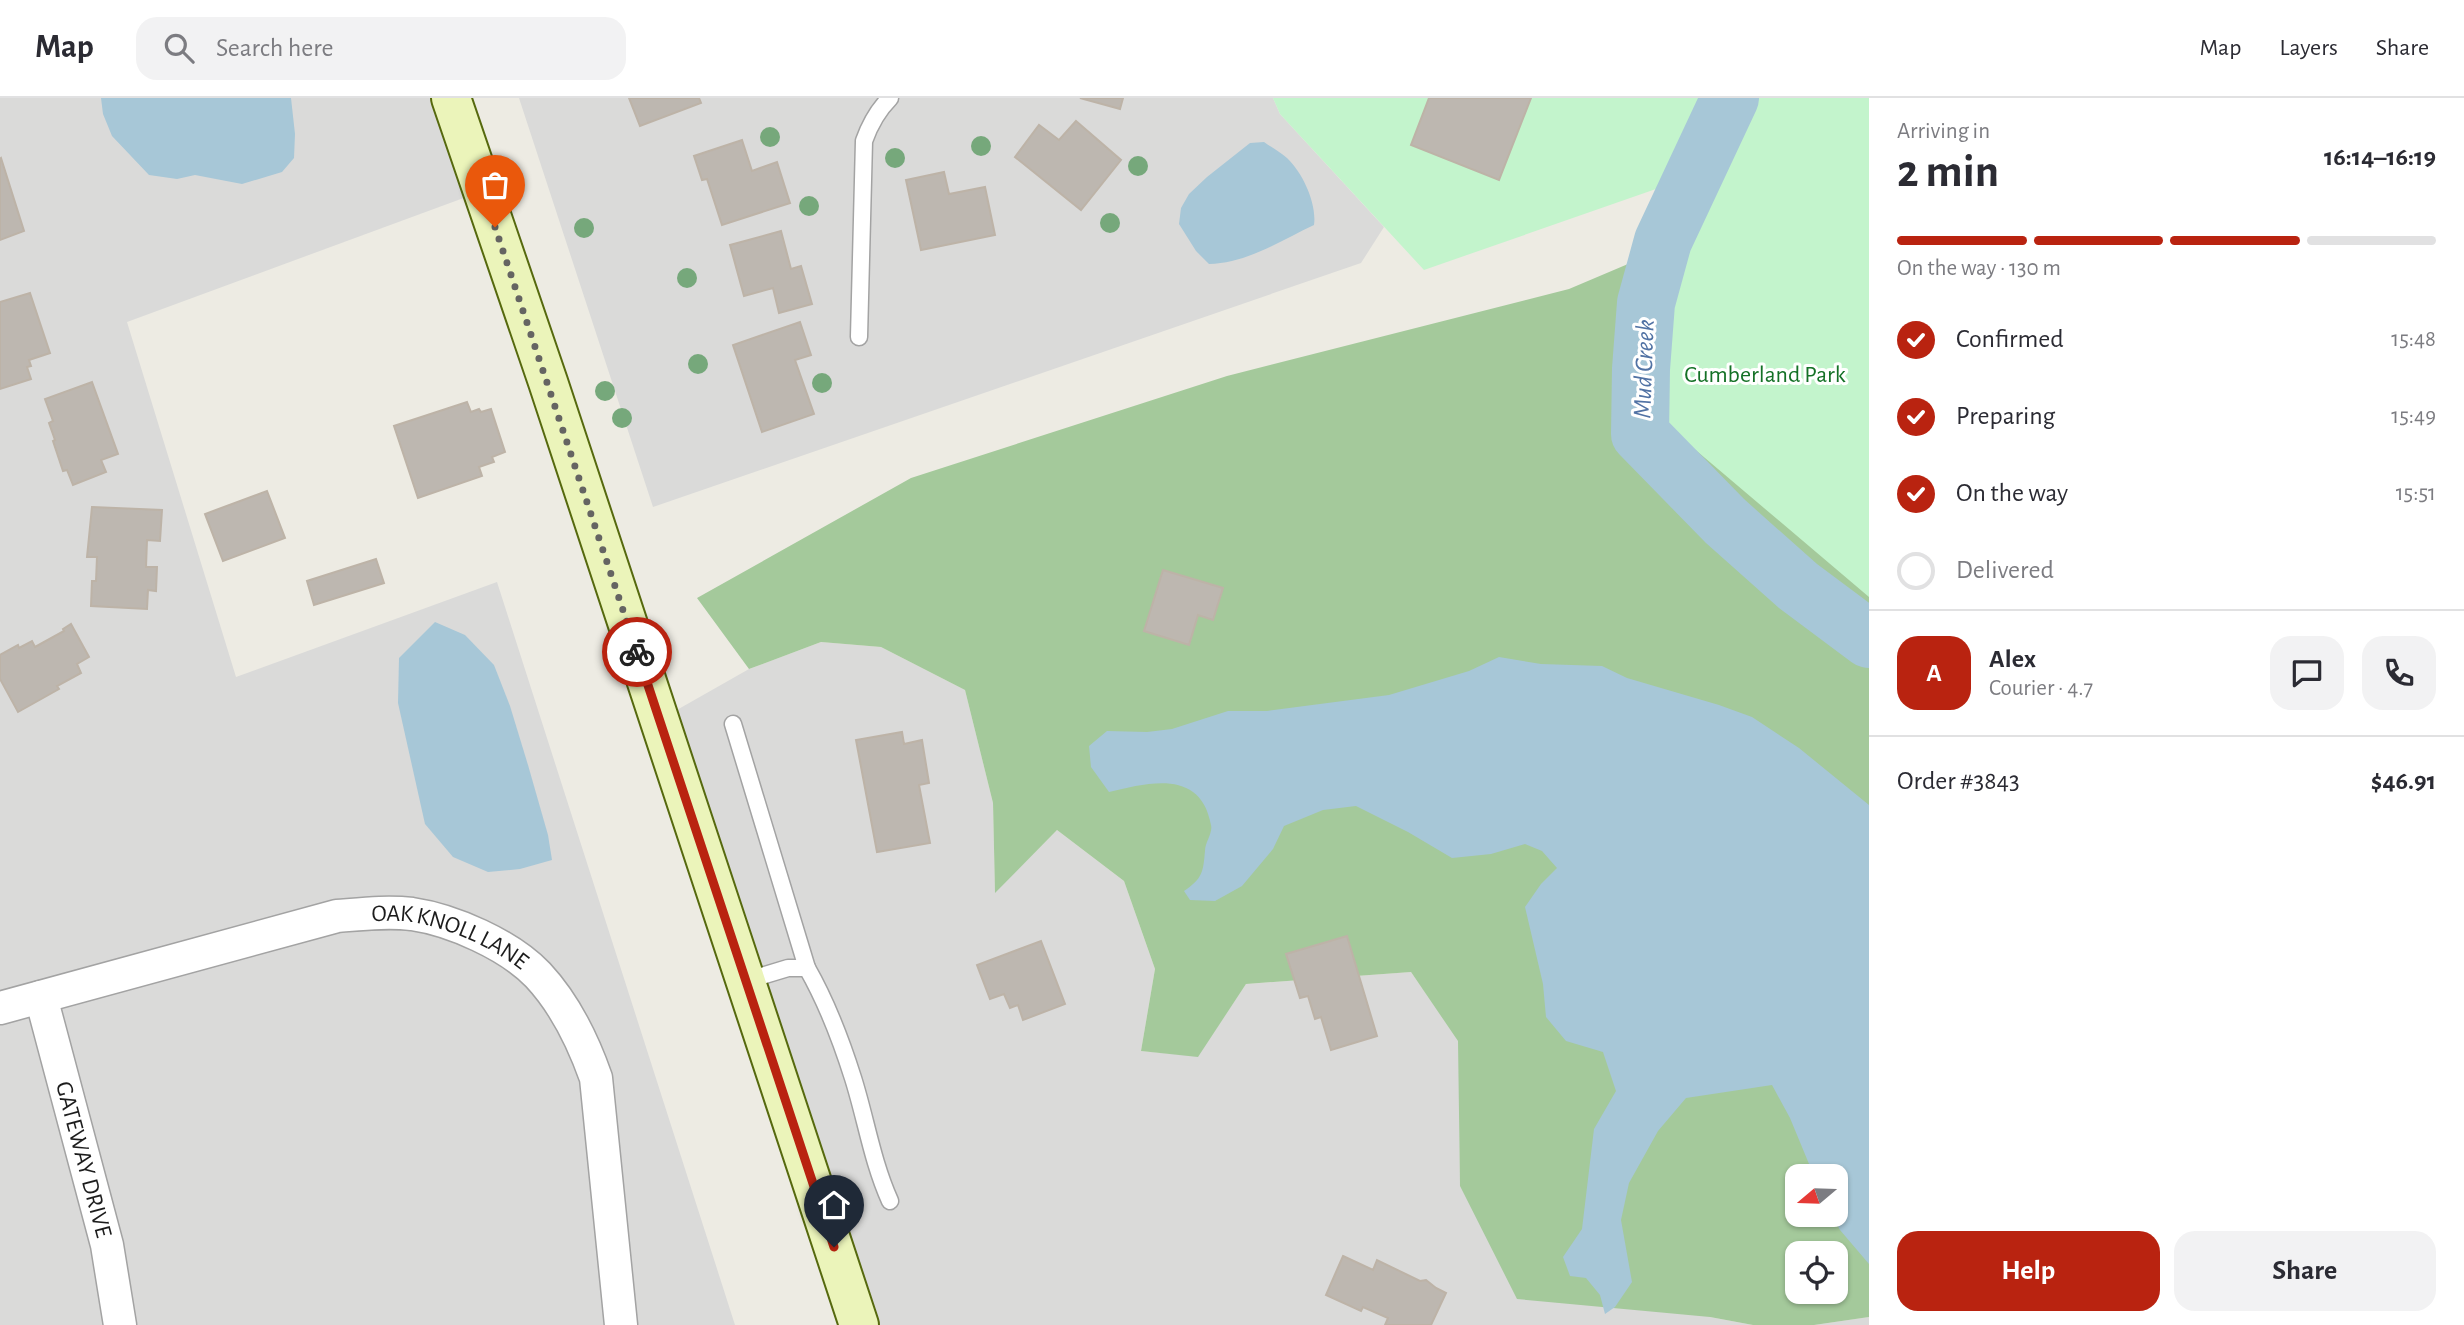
<!DOCTYPE html>
<meta charset="utf-8">
<style>
:root{--surface:#fff;--page:#f2f2f3;--text:#2b2b33;--muted:#7c7c81;--line:#e1e1e2;--accent:#b92310}
body{margin:0;font-family:"Alegreya Sans",sans-serif;background:var(--page);color:var(--text);height:100vh;display:flex;flex-direction:column;font-size:26px;white-space:nowrap}
*{box-sizing:border-box;margin:0}
p{font-size:23px;color:var(--muted)}
.icon{flex:none;width:38px;height:38px;fill:none;stroke:currentColor;stroke-width:2;stroke-linecap:round;stroke-linejoin:round}
.map{position:relative;flex:1;overflow:hidden}
.side{display:flex;flex-direction:column;background:var(--surface);width:595px}
.side>*{flex:none}
.needle{width:46px;rotate:251deg}
.tools{position:absolute;left:1785px;top:1066px;display:grid;gap:14px}
.tools a{display:grid;place-items:center;width:63px;height:63px;border-radius:14px;background:var(--surface);box-shadow:0 2px 5px #0004;font-size:35px}
.pin{position:absolute;display:grid;place-items:center;width:60px;height:60px;color:#fff;margin:-72px -30px;border-radius:50% 50% 50% 0;rotate:-45deg;box-shadow:0 0 7px #0007}
.pin .icon{rotate:45deg}
.courier{position:absolute;display:grid;place-items:center;width:70px;height:70px;margin:-35px;border:5px solid #b92310;border-radius:50%;background:#fff;color:#222;box-shadow:0 2px 9px #0007}
.overview em{font-style:normal;font-weight:600}
.overview div{display:flex;flex-direction:column-reverse}
.overview{display:flex;align-items:center;justify-content:space-between;height:119px;padding:0 28px}
h1{font-size:46px;font-weight:600;line-height:52px}
.bar{display:grid;grid-template-columns:repeat(4,1fr);gap:10px 7px;align-content:center;height:84px;padding:0 28px}
.bar i{height:9px;border-radius:5px;background:var(--line)}
.bar .selected{background:var(--accent)}
.bar p{grid-column:span 4}
.line{display:flex;align-items:center;gap:18px;padding:0 28px;border-top:2px solid var(--line)}
.line div{flex:1}
.round{display:grid;place-items:center;flex:none;width:74px;height:74px;border-radius:21px;background:var(--page)}
ol{padding:0 28px;list-style:none}
li{display:flex;align-items:center;gap:21px;height:77px}
li p{margin-inline-start:auto}
li .icon{padding:7px;border-radius:50%;background:var(--accent);color:#fff;stroke-width:4}
li:last-child{color:var(--muted)}
li i{width:38px;height:38px;border:4px solid var(--line);border-radius:50%}
.button{display:flex;gap:14px;margin-top:auto;padding:14px 28px}
.button a{flex:1;height:80px;border-radius:21px;background:var(--accent);color:#fff;font-size:28px;font-weight:600;line-height:80px;text-align:center}
.button a+a{background:var(--page);color:var(--text)}
header{display:flex;align-items:center;gap:42px;box-sizing:border-box;height:98px;padding:0 35px;background:var(--surface);border-bottom:2px solid var(--line)}
header strong{font-size:33px}
nav{display:flex;gap:38px;margin-inline-start:auto;font-size:24px}
.search{width:490px;height:63px;background:var(--page);display:flex;align-items:center;gap:18px;box-sizing:border-box;padding:0 24px;border-radius:21px;color:var(--muted);font-size:26px}
main{display:flex;flex:1;min-height:0}
.map>svg:first-child{display:block}
</style>
<header>
<strong>Map</strong>
<div class="search"><svg class="icon" aria-label="search" viewBox="0 0 24 24"><circle cx="10" cy="10" r="6"/><path d="M15 15l6 6"/></svg>Search here</div>
<nav><a>Map</a><a>Layers</a><a>Share</a></nav>
</header>
<main>
<div class="map">
<svg width="1869" height="1227" viewBox="0 0 1869 1227">
<rect width="100%" height="100%" fill="#edebe3"/>
<!-- residential -->
<g fill="#dadad9">
<polygon points="0,0 436,0 469,98 127,224 236,579 497,484 735,1227 0,1227"/>
<polygon points="519,0 1273,0 1280,16 1384,129 1361,165 653,409"/>
<polygon points="821,544 881,549 965,592 993,705 995,794 1057,732 1124,783 1155,871 1141,953 1198,958 1246,886 1411,874 1459,943 1460,1088 1710,1219 1753,1227 865,1227 668,617 749,571"/>
<polygon points="1869,1219 1869,1227 1814,1227"/>
</g>
<!-- forest -->
<path fill="#a4c99b" fill-rule="evenodd" d="M1720,127L1869,424V1219L1814,1227H1753L1710,1219L1517,1201L1460,1088L1458,943L1411,874L1246,886L1198,959L1141,953L1155,871L1124,783L1057,732L995,795L993,705L965,592L881,549L821,544L749,571L697,500L911,380L1227,278L1569,191ZM1797,1078H1836V1116H1797ZM1797,1155H1836V1194H1797Z"/>
<!-- park -->
<polygon fill="#c3f4cc" points="1273,0 1869,0 1869,499 1659,321 1676,84 1424,172 1280,16"/>
<!-- water -->
<g fill="#a7c7d7">
<polygon points="101,0 291,0 295,36 294,60 282,74 242,86 195,77 177,81 149,77 112,38 103,16"/>
<path d="M1264,44C1271,49 1280,54 1287,60C1303,75 1317,106 1314,127C1280,143 1247,165 1209,166L1196,153L1179,126L1181,110L1189,96L1207,79L1250,45Z"/>
<polygon points="435,524 465,537 494,567 510,608 528,667 548,737 552,762 520,771 488,774 453,759 425,726 398,605 399,560"/>
<path d="M1499,559L1541,566L1602,568L1627,580L1719,607L1752,619L1799,650L1869,707V1166L1840,1132L1832,1117L1836,1116V1078H1814L1790,1020L1772,987L1686,1000L1658,1033L1629,1085L1621,1122L1632,1184L1615,1209L1605,1216L1600,1197L1586,1180L1570,1178L1563,1159L1582,1131L1594,1031L1616,993L1603,954L1566,943L1546,919L1543,886L1525,809L1541,786L1557,770L1542,753L1525,746L1491,756L1452,760L1408,734L1356,708L1323,712L1284,728L1273,751L1242,788L1215,803L1190,802L1184,793C1203,780 1203,774 1205,753C1205,744 1213,735 1211,727C1201,671 1150,684 1109,694L1091,669L1089,648L1107,633L1147,634L1172,631L1228,613H1267L1389,597L1469,573Z"/>
</g>
<g fill="none" stroke-linecap="round" stroke-linejoin="round">
<!-- river -->
<polyline stroke="#a7c7d7" stroke-width="58" points="1730,0 1663,143 1646,205 1641,271 1640,336 1725,423 1798,488 1869,541"/>
</g>
<!-- building -->
<g fill="#bdb7b0" stroke="#bdb3a7" stroke-width="2">
<polygon points="629,0 699,0 701,5 640,28"/>
<polygon points="1080,0 1123,0 1120,11"/>
<polygon points="1429,0 1531,0 1499,82 1411,47"/>
<polygon points="1076,23 1121,62 1081,112 1015,59 1039,27 1059,42"/>
<polygon points="742,42 752,73 777,64 790,105 722,127 707,81 702,82 694,58"/>
<polygon points="1,60 24,133 0,142 0,61"/>
<polygon points="944,74 949,96 985,89 995,137 921,152 906,82"/>
<polygon points="781,133 791,171 801,168 812,206 779,215 773,190 744,198 730,147"/>
<polygon points="30,195 50,255 29,262 31,268 27,269 31,281 0,291 0,204"/>
<polygon points="800,224 811,257 795,262 814,316 762,334 733,247"/>
<polygon points="92,284 118,356 101,362 106,374 73,387 67,372 63,373 53,343 55,342 49,325 53,323 45,301"/>
<polygon points="467,304 471,314 479,311 481,314 491,311 505,354 492,359 494,364 479,369 482,378 418,400 394,328"/>
<polygon points="267,393 285,440 223,463 205,416"/>
<polygon points="92,409 162,412 160,443 147,442 146,469 157,469 156,493 148,492 147,511 91,508 92,483 96,483 97,459 87,459"/>
<polygon points="376,461 384,485 314,507 307,483"/>
<polygon points="1163,472 1223,490 1213,522 1198,517 1189,547 1144,533"/>
<polygon points="71,526 89,559 77,566 81,575 57,588 59,591 18,614 0,581 0,557 18,547 19,550 32,543 35,549 64,533 63,531"/>
<polygon points="902,634 904,646 922,642 929,685 919,687 930,745 877,754 856,642"/>
<polygon points="1347,838 1377,938 1331,952 1321,919 1315,921 1308,898 1300,900 1286,856"/>
<polygon points="1041,843 1065,906 1023,922 1018,907 1010,910 1004,896 990,901 977,867"/>
<polygon points="1343,1158 1373,1172 1377,1162 1420,1183 1426,1182 1436,1190 1446,1195 1431,1227 1385,1227 1388,1220 1363,1209 1361,1213 1326,1197"/>
</g>
<g fill="none" stroke-linecap="round" stroke-linejoin="round">
<defs>
<g id="service">
<path d="M859,239L864,43C870,26 877,13 890,0"/>
<polyline points="733,626 807,870"/>
<path d="M745,883L788,870H807C827,905 841,942 853,980C866,1021 872,1063 890,1103"/>
</g>
<g id="minor">
<path id="s1" d="M41,899L107,1147L120,1227"/>
<path id="s2" d="M0,910L337,818C362,816 387,813 412,816C453,822 509,847 538,877C565,906 583,943 596,980L621,1227"/>
</g>
<polyline id="secondary" points="451,0 548,284 859,1227"/>
</defs>
<!-- service casing -->
<use href="#service" stroke="#a3a3a3" stroke-width="19"/>
<!-- minor casing -->
<use href="#minor" stroke="#a3a3a3" stroke-width="35"/>
<!-- secondary casing -->
<use href="#secondary" stroke="#56690e" stroke-width="42"/>
<!-- service -->
<use href="#service" stroke="#fff" stroke-width="16"/>
<!-- minor -->
<use href="#minor" stroke="#fff" stroke-width="32"/>
<!-- secondary -->
<use href="#secondary" stroke="#ebf4ba" stroke-width="38"/>
</g>
<!-- trees -->
<g fill="#76a87b">
<circle cx="770" cy="39" r="10"/>
<circle cx="981" cy="48" r="10"/>
<circle cx="895" cy="60" r="10"/>
<circle cx="1138" cy="68" r="10"/>
<circle cx="809" cy="108" r="10"/>
<circle cx="1110" cy="125" r="10"/>
<circle cx="584" cy="130" r="10"/>
<circle cx="687" cy="180" r="10"/>
<circle cx="698" cy="266" r="10"/>
<circle cx="822" cy="285" r="10"/>
<circle cx="605" cy="293" r="10"/>
<circle cx="622" cy="320" r="10"/>
</g>
<g fill="none" stroke-linecap="round" stroke-linejoin="round">
<!-- done -->
<polyline stroke="#656462" stroke-width="7" stroke-dasharray="0 12.6" points="495,129 637,554"/>
<!-- route -->
<polyline stroke="#b92310" stroke-width="9" points="637,554 834,1149"/>
</g>
<g text-anchor="middle" stroke-width="6" stroke-linejoin="round" paint-order="stroke">
<!-- park labels -->
<g font-size="24" fill="#147126" stroke="#fff">
<text x="1765" y="284">Cumberland Park</text>
</g>
<!-- street labels -->
<g font-size="24" fill="#1c1c1c" stroke="#fff">
<text dy="8" stroke="none"><textPath href="#s2" startOffset="467">OAK KNOLL LANE</textPath></text>
<text dy="8" stroke="none"><textPath href="#s1" startOffset="168">GATEWAY DRIVE</textPath></text>
</g>
<!-- water labels -->
<g font-size="26" font-style="italic" fill="#5172a4" stroke="#fff">
<text transform="translate(1643 271) rotate(-88)" y="9">Mud Creek</text>
</g>
</g>
</svg>
<div class="tools">
<a><svg class="needle" viewBox="-14 -14 28 28"><path d="M0-13l5 13h-10z" fill="#e53935"/><path d="M0 13l5-13h-10z" fill="#7c7c81"/></svg></a>
<a><svg class="icon" aria-label="locate" viewBox="0 0 24 24"><circle cx="12" cy="12" r="6"/><path d="M12 2v4M12 18v4M2 12h4M18 12h4"/></svg></a>
</div>
<div class="pin" style="left:495px;top:129px;background:#ea580c"><svg class="icon" aria-label="bag" viewBox="0 0 24 24"><path d="M5 8h14l-1 12H6zM9 8a3 3 0 0 1 6 0"/></svg></div>
<div class="pin" style="left:834px;top:1149px;background:#1f2937"><svg class="icon" aria-label="home" viewBox="0 0 24 24"><path d="M3 11l9-7 9 7M6 9v11h12V9"/></svg></div>
<div class="courier" style="left:637px;top:554px"><svg class="icon" aria-label="bike" viewBox="0 0 24 24"><circle cx="6" cy="16" r="4"/><circle cx="18" cy="16" r="4"/><path d="M6 16l4-8h5l3 8M10 8l3 8H6M13 5h3"/></svg></div>
</div>
<section class="side">
<div class="overview"><div><h1>2 min</h1><p>Arriving in</p></div><em>16:14–16:19</em></div>
<div class="bar"><i class="selected"></i><i class="selected"></i><i class="selected"></i><i></i><p>On the way · 130 m</p></div>
<ol>
<li><svg class="icon" aria-label="check" viewBox="0 0 24 24"><path d="M5 12l5 5 9-10"/></svg>Confirmed<p>15:48</p></li>
<li><svg class="icon" aria-label="check" viewBox="0 0 24 24"><path d="M5 12l5 5 9-10"/></svg>Preparing<p>15:49</p></li>
<li><svg class="icon" aria-label="check" viewBox="0 0 24 24"><path d="M5 12l5 5 9-10"/></svg>On the way<p>15:51</p></li>
<li><i></i>Delivered</li>
</ol>
<div class="line" style="height:126px"><b class="round" style="background:var(--accent);color:#fff">A</b><div><b>Alex</b><p>Courier · 4.7</p></div><a class="round"><svg class="icon" aria-label="chat" viewBox="0 0 24 24"><path d="M4 5h16v11H9l-5 4z"/></svg></a><a class="round"><svg class="icon" aria-label="phone" viewBox="0 0 24 24"><path d="M5 4h4l2 5-3 2q2 4 5 5l2-3 5 2v4C11 20 4 13 5 4z"/></svg></a></div>
<div class="line" style="height:91px"><div>Order #3843</div><b>$46.91</b></div>
<div class="button"><a>Help</a><a>Share</a></div>
</section>
</main>
